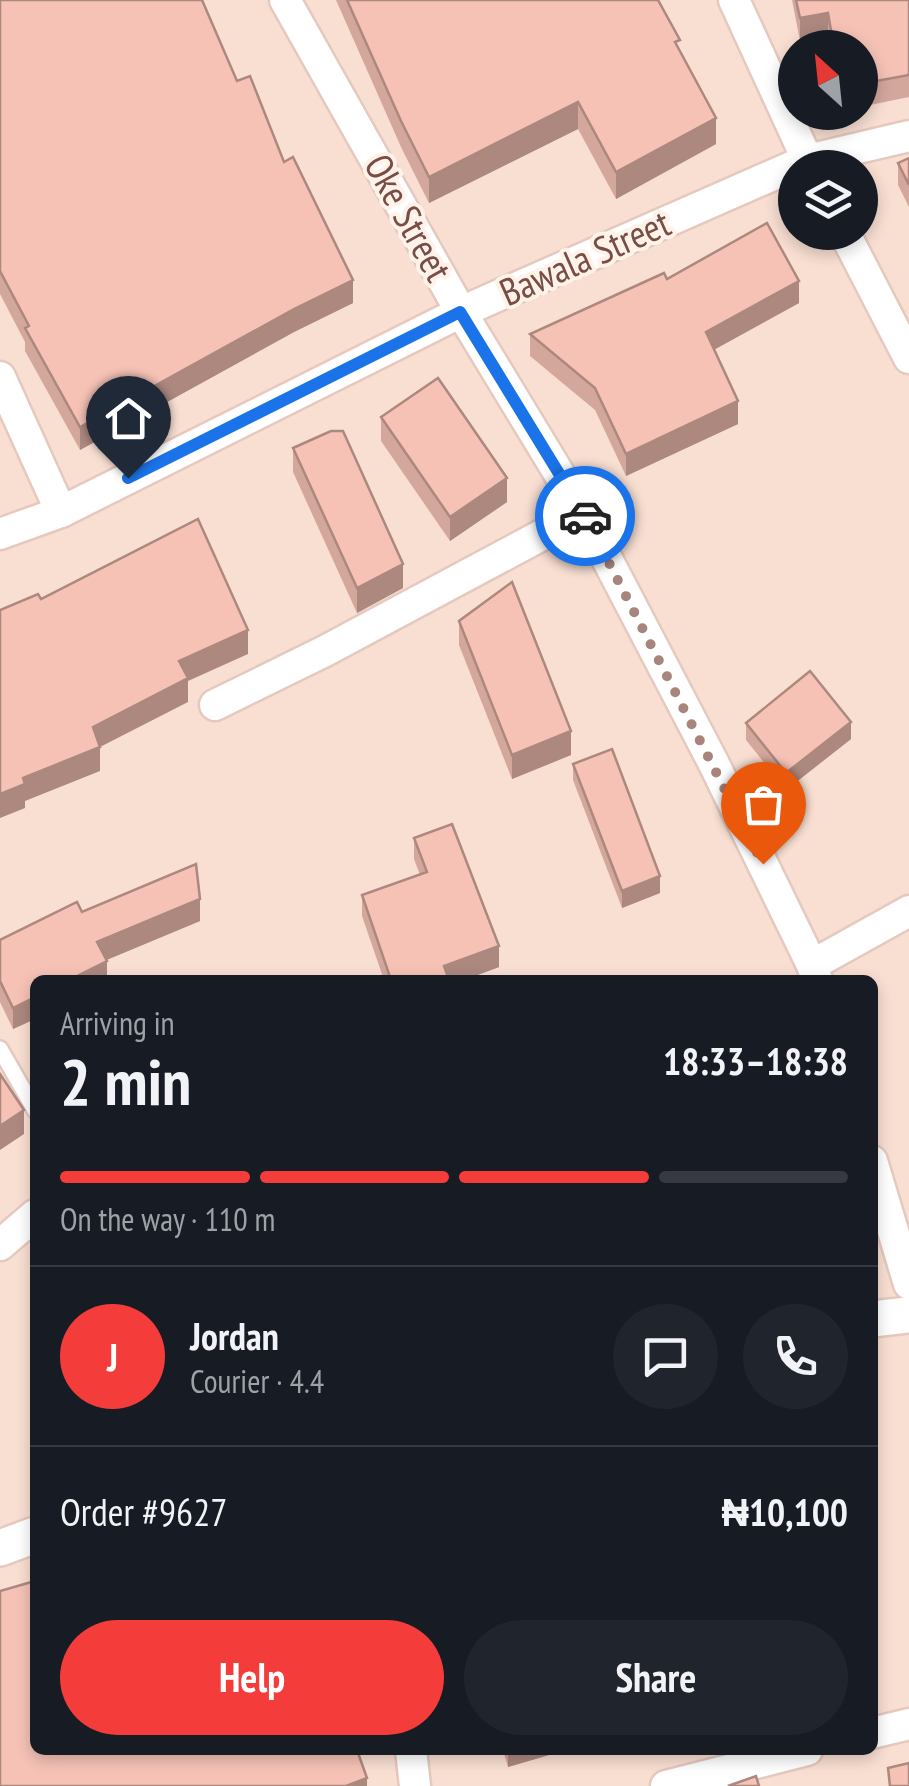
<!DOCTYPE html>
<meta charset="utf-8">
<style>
:root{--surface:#171b24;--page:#20242c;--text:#f1f3f6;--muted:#9ea1a6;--line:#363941;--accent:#f43d3a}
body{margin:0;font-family:"PT Sans Narrow",sans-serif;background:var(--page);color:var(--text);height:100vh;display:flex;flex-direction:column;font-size:38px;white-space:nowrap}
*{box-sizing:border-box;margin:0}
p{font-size:32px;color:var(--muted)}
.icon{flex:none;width:55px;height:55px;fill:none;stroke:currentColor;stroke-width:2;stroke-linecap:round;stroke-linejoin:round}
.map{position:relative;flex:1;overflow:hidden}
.drawer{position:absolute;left:30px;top:975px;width:848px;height:780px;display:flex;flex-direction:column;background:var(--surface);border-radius:15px;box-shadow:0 5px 15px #0003}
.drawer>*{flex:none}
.needle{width:65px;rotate:333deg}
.buttons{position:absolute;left:778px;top:30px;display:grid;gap:20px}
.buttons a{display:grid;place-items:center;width:100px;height:100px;border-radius:50%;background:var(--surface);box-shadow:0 5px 15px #0003;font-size:50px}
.pin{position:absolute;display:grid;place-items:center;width:85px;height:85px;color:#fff;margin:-102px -42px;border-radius:50% 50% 50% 0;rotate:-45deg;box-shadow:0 0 10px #0007}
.pin .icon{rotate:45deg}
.courier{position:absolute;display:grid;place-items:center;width:100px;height:100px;margin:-50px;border:8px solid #1a73e8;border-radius:50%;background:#fff;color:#222;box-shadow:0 2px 12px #0007}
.overview em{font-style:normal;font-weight:700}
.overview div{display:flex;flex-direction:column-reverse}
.overview{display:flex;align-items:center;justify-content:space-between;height:170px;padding:0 30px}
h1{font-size:65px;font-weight:700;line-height:75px}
.bar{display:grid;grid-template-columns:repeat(4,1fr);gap:15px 10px;align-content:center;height:120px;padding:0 30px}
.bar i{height:12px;border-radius:8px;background:var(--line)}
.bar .active{background:var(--accent)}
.bar p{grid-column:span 4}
.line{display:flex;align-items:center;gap:25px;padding:0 30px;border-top:2px solid var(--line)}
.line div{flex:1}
.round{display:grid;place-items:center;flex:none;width:105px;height:105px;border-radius:52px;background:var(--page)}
.action{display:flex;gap:20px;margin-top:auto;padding:20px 30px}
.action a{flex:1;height:115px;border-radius:60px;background:var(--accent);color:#fff;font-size:40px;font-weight:700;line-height:115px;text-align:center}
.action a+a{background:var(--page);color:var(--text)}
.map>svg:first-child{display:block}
</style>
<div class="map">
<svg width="909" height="1786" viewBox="0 0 909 1786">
<rect width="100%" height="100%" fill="#feede1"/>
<!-- residential -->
<path fill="#f9dfd2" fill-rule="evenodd" d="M0,0H909V1786H0ZM795,48H860V112H795ZM795,168H860V232H795ZM35,980H872V1750H35Z"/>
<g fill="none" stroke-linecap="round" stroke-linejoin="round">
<defs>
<polyline id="service" points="0,1049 35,1110"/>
<g id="minor">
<polyline points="285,0 461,312 583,513 714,764 812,965"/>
<polyline points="734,0 811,168"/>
<polyline points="844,232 909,358"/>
<polyline points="0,377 61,512"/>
<polyline points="0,534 61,512 461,312 807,160 909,136"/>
<polyline points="215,705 325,651 583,513"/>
<polyline points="817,980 812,965 909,911"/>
<polyline points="872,1161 909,1284"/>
<polyline points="0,1245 35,1215"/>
<polyline points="872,1733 909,1724"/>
<polyline points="411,1750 415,1786"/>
<polyline points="666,1786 807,1750"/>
</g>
<g id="tertiary">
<polyline points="872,1319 909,1315"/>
<polyline points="0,1548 35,1535"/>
</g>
</defs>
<!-- service casing -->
<use href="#service" stroke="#e5c9be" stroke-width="20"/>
<!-- minor casing -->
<use href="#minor" stroke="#e5c9be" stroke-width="35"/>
<!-- tertiary casing -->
<use href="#tertiary" stroke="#e5c9be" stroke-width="40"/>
<!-- service -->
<use href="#service" stroke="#fff" stroke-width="15"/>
<!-- minor -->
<use href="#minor" stroke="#fff" stroke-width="30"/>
<!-- tertiary -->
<use href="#tertiary" stroke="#fff" stroke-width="35"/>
</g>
<!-- wall -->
<g fill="#d4a79d">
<polygon points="0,0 237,81 284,162 353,303 294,332 80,450 25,351 25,342 0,294"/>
<polygon points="336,0 658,0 716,144 616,199 578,129 429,203 401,147"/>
<polygon points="792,0 909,0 909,97 860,107 860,48 830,48 828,35 800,41"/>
<polygon points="909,158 909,207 898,185 898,163"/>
<polygon points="667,279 799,303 714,350 738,424 626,476 595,410 530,356 530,334"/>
<polygon points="381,417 507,502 450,541 381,441"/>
<polygon points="293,448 403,588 357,613 293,472"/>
<polygon points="459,621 571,755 512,779 459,645"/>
<polygon points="746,723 851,739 786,790 746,740"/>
<polygon points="573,764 660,893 622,908 573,780"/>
<polygon points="414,838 499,967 464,980 384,980 362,916 362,895 420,875 414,859"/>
<polygon points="82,912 200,921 106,960 107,980 35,980 35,1019 13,1029 0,1002 0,940"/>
<polygon points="503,1750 549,1750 549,1755 508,1767"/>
</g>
<!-- shaded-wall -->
<g fill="#ac887f">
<polygon points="828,13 828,35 800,41 800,18"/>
<polygon points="578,102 578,129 429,203 429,177"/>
<polygon points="716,118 716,144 616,199 616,172"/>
<polygon points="353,280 353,303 294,332 80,450 80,427 294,309"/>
<polygon points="799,281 799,303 706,354 706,332"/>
<polygon points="738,401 738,424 626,476 626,454"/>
<polygon points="507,478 507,502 450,541 450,517"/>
<polygon points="403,564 403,588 357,613 357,588"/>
<polygon points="248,630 248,654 188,681 188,702 100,747 100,771 25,801 25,808 0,818 0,794 93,727 179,661"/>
<polygon points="851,722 851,739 786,790 786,773"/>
<polygon points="571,731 571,755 512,779 512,755"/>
<polygon points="660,876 660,893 622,908 622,891"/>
<polygon points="200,899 200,921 97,964 97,942"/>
<polygon points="499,946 499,967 464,980 444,980 444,966"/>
<polygon points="107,961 107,980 69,980"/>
<polygon points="35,997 35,1019 13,1029 13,1008"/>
<polygon points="24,1110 24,1134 0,1150 0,1126"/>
<polygon points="508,1750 549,1750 549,1755 508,1767"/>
<polygon points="367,1778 367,1786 346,1786"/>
</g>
<!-- building -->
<g fill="#f6c2b6" stroke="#ac887f" stroke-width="2.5">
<polygon points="0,0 202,0 237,81 250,76 284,162 293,157 353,280 294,309 80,427 25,328 29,326 0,271"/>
<polygon points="347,0 658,0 680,40 675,42 716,118 616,172 578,102 429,177 401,121"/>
<polygon points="796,0 909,0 909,75 860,84 860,48 834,48 828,13 800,18"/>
<polygon points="909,158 909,185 898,163"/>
<polygon points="767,223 799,281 706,332 738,401 626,454 595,388 530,334 664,273 667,279"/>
<polygon points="438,378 507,478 450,517 381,417"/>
<polygon points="331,431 343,431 403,564 357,588 293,448"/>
<polygon points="198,519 248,630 179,661 188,678 93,727 100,747 23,778 25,784 0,794 0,610 38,594 41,599"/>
<polygon points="512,582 571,731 512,755 459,621"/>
<polygon points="810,671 851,722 786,773 746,723"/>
<polygon points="612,749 660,876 622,891 573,764"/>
<polygon points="452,824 499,946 444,966 449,980 391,980 362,895 427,872 414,838"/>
<polygon points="196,864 200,899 97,942 107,961 69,980 35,980 35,997 13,1008 0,981 0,940 77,902 82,912"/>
<polygon points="0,1074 24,1110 0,1126"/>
<polygon points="35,1581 35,1750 357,1750 367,1778 346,1786 0,1786 0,1591"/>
<polygon points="909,1763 909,1786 890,1786 888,1768"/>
<polygon points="756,1776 759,1786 728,1786"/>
</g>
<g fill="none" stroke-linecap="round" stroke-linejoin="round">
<!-- done -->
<polyline stroke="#a7857c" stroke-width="10" stroke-dasharray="0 18" points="585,516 763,864"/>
<!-- route -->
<polyline stroke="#1a73e8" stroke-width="12" points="128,478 460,312 585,516"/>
</g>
<g text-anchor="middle" stroke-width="8" stroke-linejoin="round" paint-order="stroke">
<!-- street labels -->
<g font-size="38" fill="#784d45" stroke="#fff2e9">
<text transform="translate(408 218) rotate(61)" y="13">Oke Street</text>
<text transform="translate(585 258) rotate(-24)" y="13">Bawala Street</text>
</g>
</g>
</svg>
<div class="buttons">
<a><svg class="needle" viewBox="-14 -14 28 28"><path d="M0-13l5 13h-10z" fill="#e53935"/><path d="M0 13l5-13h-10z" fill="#9ea1a6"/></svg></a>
<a><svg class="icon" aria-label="layers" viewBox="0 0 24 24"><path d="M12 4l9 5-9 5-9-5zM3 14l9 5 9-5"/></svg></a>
</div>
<div class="pin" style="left:763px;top:864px;background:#ea580c"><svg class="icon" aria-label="bag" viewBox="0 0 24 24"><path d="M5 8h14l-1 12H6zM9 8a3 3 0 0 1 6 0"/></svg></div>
<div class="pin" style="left:128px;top:478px;background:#1f2937"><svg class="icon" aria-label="home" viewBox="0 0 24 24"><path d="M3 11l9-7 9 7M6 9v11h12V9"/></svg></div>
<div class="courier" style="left:585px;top:516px"><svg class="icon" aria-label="car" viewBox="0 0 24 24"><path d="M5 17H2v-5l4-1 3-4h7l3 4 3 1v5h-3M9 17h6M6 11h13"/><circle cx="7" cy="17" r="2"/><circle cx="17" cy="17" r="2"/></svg></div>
<section class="drawer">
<div class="overview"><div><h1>2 min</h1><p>Arriving in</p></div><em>18:33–18:38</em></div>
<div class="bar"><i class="active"></i><i class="active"></i><i class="active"></i><i></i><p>On the way · 110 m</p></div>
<div class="line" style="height:180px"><b class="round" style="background:var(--accent);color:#fff">J</b><div><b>Jordan</b><p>Courier · 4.4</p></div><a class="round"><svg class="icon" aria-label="chat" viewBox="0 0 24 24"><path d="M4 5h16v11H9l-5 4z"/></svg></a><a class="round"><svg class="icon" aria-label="phone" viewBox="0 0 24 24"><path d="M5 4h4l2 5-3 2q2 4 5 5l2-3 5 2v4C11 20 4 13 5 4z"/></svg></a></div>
<div class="line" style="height:130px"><div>Order #9627</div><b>₦10,100</b></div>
<div class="action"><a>Help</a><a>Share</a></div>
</section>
</div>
